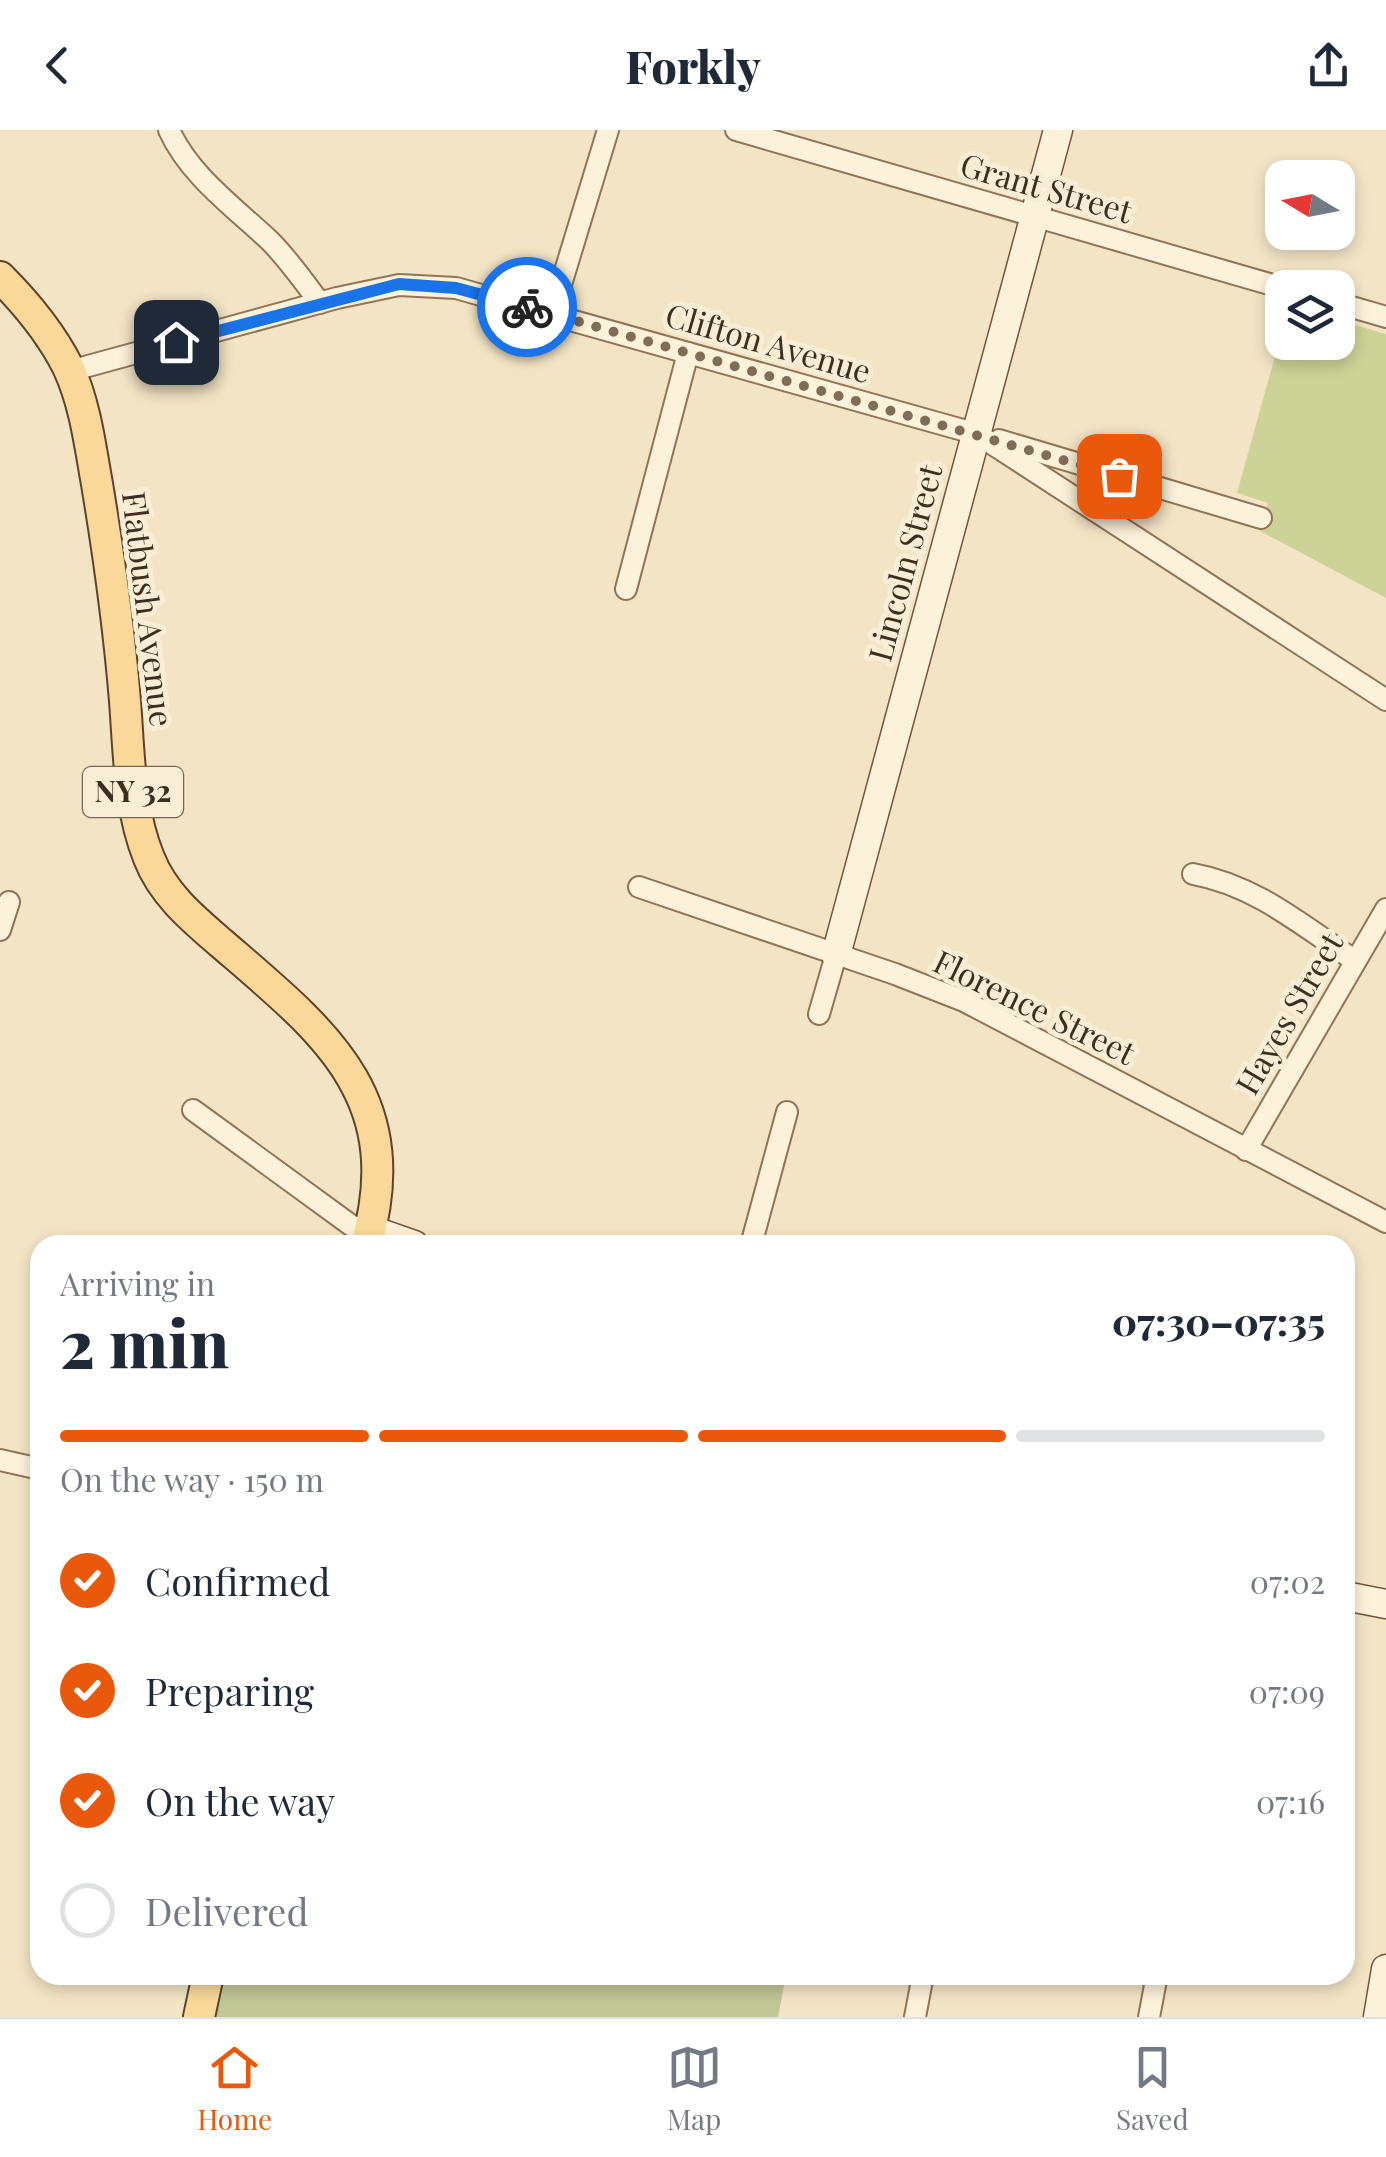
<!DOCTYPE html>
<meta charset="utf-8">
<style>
:root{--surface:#fff;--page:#f2f2f3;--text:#1f2937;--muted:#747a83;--line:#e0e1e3;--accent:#ea580c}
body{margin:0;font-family:"Playfair Display",serif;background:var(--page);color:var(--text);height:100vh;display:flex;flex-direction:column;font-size:38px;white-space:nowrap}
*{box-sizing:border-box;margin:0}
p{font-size:32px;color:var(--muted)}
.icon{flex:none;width:55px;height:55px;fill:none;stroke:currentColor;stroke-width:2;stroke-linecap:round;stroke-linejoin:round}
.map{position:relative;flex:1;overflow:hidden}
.drawer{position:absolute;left:30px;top:1105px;width:1325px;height:750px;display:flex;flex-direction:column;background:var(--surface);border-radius:30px;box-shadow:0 5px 15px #0003}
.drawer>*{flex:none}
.needle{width:65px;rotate:280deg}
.buttons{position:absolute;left:1265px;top:30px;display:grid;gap:20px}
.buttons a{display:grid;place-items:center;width:90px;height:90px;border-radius:20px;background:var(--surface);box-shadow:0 5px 15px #0003;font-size:50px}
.pin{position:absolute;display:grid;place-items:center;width:85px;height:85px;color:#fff;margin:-42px;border-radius:20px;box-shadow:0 5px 15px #0006}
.courier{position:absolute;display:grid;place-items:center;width:100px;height:100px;margin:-50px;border:8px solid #1a73e8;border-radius:50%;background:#fff;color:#222;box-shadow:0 2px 12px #0007}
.head em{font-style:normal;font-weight:800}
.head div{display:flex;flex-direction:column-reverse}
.head{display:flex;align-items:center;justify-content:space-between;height:170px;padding:0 30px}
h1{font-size:65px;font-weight:800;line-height:75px}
.bar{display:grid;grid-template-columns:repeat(4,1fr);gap:15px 10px;align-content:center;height:120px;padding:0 30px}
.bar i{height:12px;border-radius:8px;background:var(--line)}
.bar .current{background:var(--accent)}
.bar p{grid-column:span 4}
ol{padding:0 30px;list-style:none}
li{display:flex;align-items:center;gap:30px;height:110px}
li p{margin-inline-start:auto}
li .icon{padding:10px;border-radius:50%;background:var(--accent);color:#fff;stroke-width:4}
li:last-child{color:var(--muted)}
li i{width:55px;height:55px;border:5px solid var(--line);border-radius:50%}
header{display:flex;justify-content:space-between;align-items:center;height:130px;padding:0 30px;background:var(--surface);font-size:45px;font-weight:800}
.tab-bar{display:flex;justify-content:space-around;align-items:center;height:140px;border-top:2px solid var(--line);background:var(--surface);font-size:28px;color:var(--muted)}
.tab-bar a{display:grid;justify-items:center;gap:5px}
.tab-bar .current{color:var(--accent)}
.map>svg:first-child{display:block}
</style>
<header><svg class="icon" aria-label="back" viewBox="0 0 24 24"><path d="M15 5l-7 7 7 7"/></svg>Forkly<svg class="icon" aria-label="share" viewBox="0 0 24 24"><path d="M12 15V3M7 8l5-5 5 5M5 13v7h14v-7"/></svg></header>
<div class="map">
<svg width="1386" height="1887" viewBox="0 0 1386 1887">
<rect width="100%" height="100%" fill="#f3e4c5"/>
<!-- green -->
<polygon fill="#cdd297" points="1338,190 1386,204 1386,468 1260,401 1268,373 1237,363 1282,201 1282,212 1338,212"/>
<!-- cemetery -->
<polygon fill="#c2c797" points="223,1845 786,1845 778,1887 213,1887"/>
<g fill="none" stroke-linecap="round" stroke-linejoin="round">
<defs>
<g id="street">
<path d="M169,0C190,46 234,77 270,111C289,130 304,152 320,173"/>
<polyline points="736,0 1283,158"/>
<polyline points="1338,173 1386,187"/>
<polyline points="552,184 608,0"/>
<polyline points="70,241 337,168 399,155 456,158 977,304 1386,570"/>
<polyline points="999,310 1261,388"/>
<polyline points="626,459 688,223"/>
<path d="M1193,744C1255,755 1303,796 1354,830"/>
<polyline points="639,757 895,844 964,871 1386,1092"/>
<polyline points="0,800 9,772"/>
<polyline points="819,884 836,825"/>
<polyline points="193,980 352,1096 371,1100"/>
<polyline points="1246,1020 1386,779"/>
<polyline points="751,1115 787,982"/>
<polyline points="0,1330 40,1339"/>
<polyline points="915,1887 923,1845"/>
<polyline points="1149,1887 1157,1845"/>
</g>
<g id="secondary">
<polyline points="836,825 1058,0"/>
<polyline points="371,1100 414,1115"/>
<polyline points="1345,1466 1386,1474"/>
<polyline points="1378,1887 1386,1839"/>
</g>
<g id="primary">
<path d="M0,147C27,174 51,203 68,237C85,273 90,315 97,354C109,426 119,498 125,571C129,623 129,679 149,728C163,764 192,788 221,813C323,901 409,965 366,1115"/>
<polyline points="199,1887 208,1845"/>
</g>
</defs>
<!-- street casing -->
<use href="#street" stroke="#907458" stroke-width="24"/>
<!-- secondary casing -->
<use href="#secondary" stroke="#72553c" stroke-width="31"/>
<!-- primary casing -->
<use href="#primary" stroke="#5e422d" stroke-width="34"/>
<!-- street -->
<use href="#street" stroke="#fcf1d9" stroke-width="20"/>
<!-- secondary -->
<use href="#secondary" stroke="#fcf1d9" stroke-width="28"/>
<!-- primary -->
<use href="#primary" stroke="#f9d89a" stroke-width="30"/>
</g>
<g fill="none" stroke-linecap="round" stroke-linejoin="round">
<!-- done -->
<polyline stroke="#7e6d58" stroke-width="10" stroke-dasharray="0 18" points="527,177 1119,346"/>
<!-- route -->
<polyline stroke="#1a73e8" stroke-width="12" points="176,212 399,154 456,158 527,177"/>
</g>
<g text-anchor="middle" stroke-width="10" stroke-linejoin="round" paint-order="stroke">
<!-- shield labels -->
<rect fill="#f9eed5" stroke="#776755" stroke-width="2.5" x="83" y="637" width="100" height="50" rx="8"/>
<g font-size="30" font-weight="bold" fill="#3f2d1e">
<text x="133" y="672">NY 32</text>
</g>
<!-- street labels -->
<g font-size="32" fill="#3f2d1e" stroke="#f9eed5">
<text transform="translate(1046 59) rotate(16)" y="11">Grant Street</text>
<text transform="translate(768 214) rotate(16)" y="11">Clifton Avenue</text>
<text transform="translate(906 433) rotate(-75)" y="11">Lincoln Street</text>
<text transform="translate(147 479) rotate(83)" y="11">Flatbush Avenue</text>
<text transform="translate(1034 878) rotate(26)" y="11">Florence Street</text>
<text transform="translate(1290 884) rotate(-60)" y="11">Hayes Street</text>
</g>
</g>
</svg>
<div class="buttons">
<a><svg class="needle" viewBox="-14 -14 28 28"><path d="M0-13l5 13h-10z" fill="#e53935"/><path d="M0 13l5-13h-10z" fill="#747a83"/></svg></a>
<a><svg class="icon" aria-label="layers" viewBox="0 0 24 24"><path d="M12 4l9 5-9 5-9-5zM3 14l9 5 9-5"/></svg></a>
</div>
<div class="pin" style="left:1119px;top:346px;background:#ea580c"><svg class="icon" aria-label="bag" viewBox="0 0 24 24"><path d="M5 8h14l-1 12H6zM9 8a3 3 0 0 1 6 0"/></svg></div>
<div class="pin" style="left:176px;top:212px;background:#1f2937"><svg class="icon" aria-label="home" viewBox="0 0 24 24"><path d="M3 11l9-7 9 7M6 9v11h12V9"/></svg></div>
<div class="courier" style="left:527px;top:177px"><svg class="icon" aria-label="bike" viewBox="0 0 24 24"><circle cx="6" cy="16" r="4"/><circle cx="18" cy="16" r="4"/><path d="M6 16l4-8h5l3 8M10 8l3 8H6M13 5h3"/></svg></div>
<section class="drawer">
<div class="head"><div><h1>2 min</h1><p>Arriving in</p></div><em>07:30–07:35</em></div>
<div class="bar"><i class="current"></i><i class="current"></i><i class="current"></i><i></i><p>On the way · 150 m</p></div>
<ol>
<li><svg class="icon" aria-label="check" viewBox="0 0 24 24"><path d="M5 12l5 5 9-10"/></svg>Confirmed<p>07:02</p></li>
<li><svg class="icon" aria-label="check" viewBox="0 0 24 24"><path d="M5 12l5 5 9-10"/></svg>Preparing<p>07:09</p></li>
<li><svg class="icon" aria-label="check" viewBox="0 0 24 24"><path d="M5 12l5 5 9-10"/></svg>On the way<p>07:16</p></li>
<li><i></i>Delivered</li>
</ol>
</section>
</div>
<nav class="tab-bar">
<a class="current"><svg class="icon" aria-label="home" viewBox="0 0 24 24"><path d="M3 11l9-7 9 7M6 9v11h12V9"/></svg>Home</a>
<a><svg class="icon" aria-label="map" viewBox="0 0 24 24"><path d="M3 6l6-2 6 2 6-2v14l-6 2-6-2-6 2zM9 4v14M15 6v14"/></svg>Map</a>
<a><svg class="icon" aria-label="saved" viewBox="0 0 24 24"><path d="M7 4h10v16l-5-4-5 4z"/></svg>Saved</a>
</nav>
